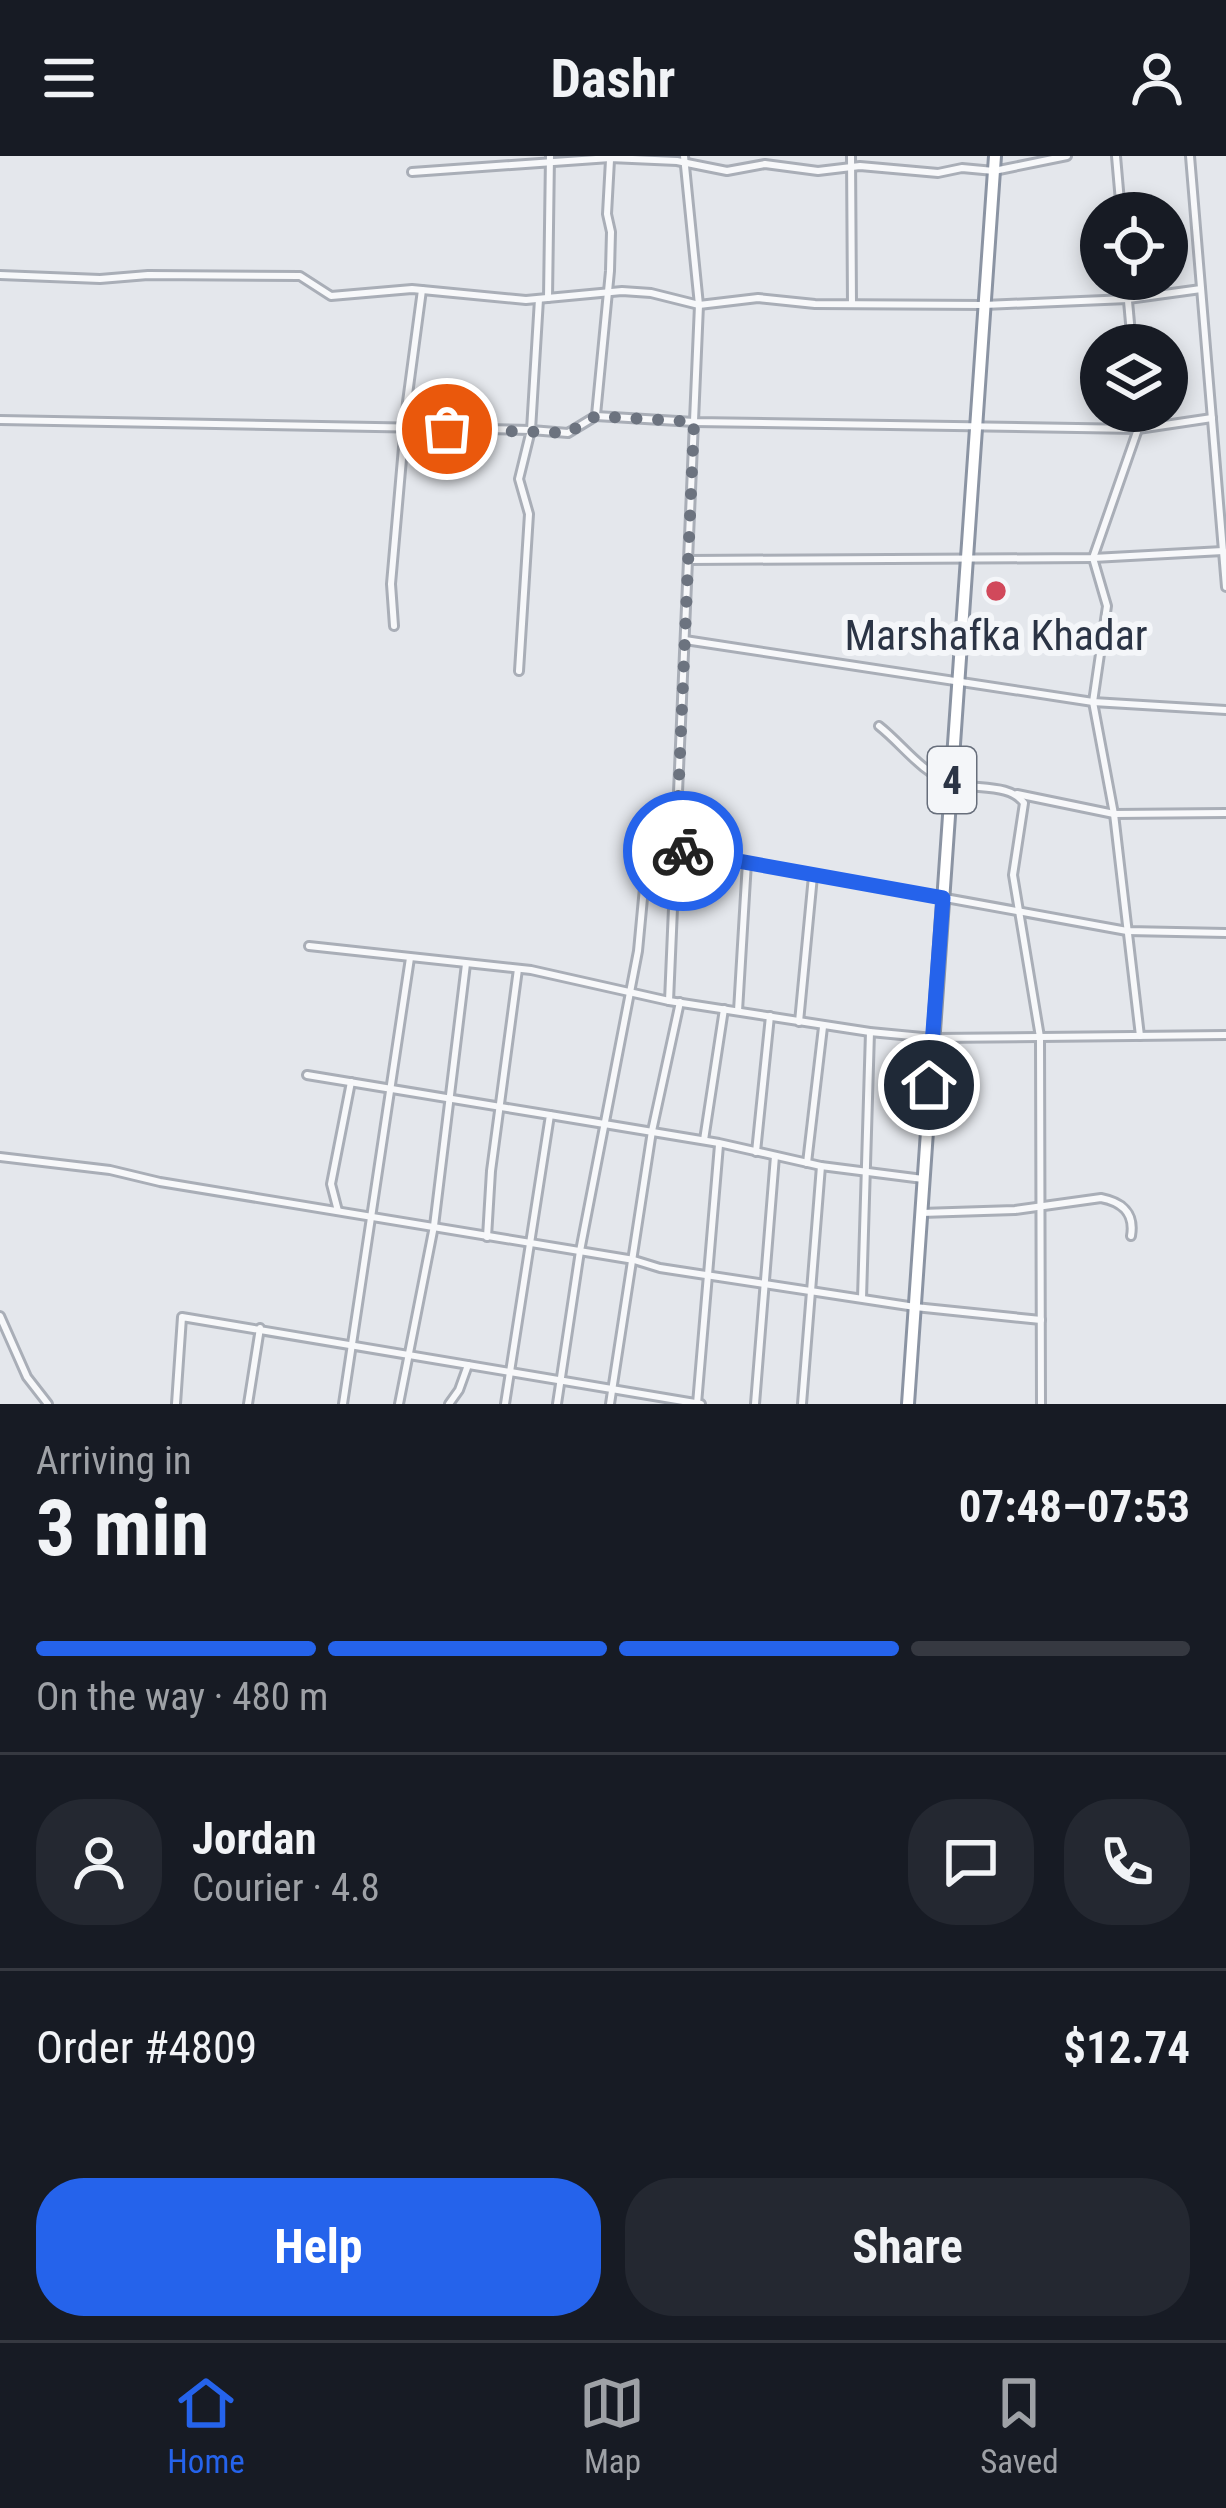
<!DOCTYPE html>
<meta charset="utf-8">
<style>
:root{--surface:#171b24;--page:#242831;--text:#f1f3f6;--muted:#9ea1a6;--line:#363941;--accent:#2563eb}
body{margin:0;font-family:"Roboto Condensed",sans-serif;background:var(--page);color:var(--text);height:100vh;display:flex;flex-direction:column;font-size:45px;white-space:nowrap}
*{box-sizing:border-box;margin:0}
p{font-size:39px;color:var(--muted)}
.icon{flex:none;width:66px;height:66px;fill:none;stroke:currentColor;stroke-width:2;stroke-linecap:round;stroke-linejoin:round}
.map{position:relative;height:1248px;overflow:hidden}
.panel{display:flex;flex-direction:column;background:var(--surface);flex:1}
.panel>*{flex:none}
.fabs{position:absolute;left:1080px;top:36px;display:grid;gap:24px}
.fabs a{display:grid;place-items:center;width:108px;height:108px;border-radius:50%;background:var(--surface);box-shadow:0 6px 18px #0003;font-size:60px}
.pin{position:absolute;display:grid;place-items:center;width:102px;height:102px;color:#fff;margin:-51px;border:6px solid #fff;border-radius:50%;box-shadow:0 3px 12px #0007}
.courier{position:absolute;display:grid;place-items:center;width:120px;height:120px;margin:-60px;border:9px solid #2563eb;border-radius:50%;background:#fff;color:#222;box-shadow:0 3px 15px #0007}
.head em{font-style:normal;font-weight:700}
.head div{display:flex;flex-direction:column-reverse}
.head{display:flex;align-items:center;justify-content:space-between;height:204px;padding:0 36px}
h1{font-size:78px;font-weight:700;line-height:90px}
.bar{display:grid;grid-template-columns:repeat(4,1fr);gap:18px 12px;align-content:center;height:144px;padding:0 36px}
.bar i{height:15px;border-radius:9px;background:var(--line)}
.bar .current{background:var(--accent)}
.bar p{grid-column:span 4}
.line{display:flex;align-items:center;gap:30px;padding:0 36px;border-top:3px solid var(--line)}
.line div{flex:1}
.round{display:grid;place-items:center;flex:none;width:126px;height:126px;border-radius:48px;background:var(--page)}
.cta{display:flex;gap:24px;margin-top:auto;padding:24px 36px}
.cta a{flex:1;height:138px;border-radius:48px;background:var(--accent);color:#fff;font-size:48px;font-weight:700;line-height:138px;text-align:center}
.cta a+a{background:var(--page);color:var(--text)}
header{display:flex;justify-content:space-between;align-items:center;height:156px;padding:0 36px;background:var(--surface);font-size:54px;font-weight:700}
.tabs{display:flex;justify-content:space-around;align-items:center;height:168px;border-top:3px solid var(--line);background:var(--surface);font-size:33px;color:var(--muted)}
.tabs a{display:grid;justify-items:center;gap:6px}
.tabs .current{color:var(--accent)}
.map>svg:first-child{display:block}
</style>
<header><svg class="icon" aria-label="menu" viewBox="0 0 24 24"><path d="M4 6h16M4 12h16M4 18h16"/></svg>Dashr<svg class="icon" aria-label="person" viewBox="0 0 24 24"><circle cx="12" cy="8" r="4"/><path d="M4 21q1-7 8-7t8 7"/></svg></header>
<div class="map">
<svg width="1226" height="1248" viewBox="0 0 1226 1248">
<rect width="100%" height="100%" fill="#e4e7ec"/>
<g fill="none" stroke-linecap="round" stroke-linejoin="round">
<defs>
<g id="minor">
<polyline points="851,0 852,148"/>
<polyline points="1116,0 1121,57"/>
<polyline points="1190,0 1226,431"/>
<polyline points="412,16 610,2 677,5 727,15 765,8 818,15 860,10 938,17 962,12 994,15 1067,0"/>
<polyline points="0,119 100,123 148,119 300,120 331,140 412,133 526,144 622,135 651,137 699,149 758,142 815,148 984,149 1128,143 1201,133"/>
<polyline points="1126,123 1132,189"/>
<polyline points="548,142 550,0"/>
<polyline points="539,143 531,274 568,277 596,260 694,266 1138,273 1212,262"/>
<polyline points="1137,255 1138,273 1093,402 1107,450 1093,546 1114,658 1140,880"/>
<polyline points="596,259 610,115 611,76 607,58 610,4"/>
<polyline points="0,264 531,274 519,323 529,358 519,515"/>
<polyline points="688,404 1093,402 1223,395"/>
<polyline points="394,470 391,428 407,246 422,134"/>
<polyline points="685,484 1093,546 1226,554"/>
<path d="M879,570C903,589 920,615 949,626C972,635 1009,626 1024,647L1013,719L1040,881L1041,1248"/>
<polyline points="1017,638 1114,658 1226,657"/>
<polyline points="676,693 1127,775 1226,777"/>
<polyline points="309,790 531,814 669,845 870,876 933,882 1226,879"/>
<polyline points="669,845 699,149 684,0"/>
<polyline points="738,855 747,706"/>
<polyline points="799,866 813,720"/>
<polyline points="307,919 550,959 505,1248"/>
<polyline points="550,959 719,987 821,1010 923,1023"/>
<polyline points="704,984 724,853"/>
<polyline points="756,996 770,860"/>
<polyline points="0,1001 110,1014 160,1026 634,1104 660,1112 915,1151 1041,1164"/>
<polyline points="807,1007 823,871"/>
<polyline points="338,1055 331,1028 351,926"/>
<path d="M921,1057L1015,1054L1101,1042C1122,1046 1135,1057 1131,1080"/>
<polyline points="487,1081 491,1015 518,813"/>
<polyline points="862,1142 870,876"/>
<polyline points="0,1160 27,1221 48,1248"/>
<polyline points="176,1248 182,1161 701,1248"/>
<polyline points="248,1248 260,1172"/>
<polyline points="343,1248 410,802"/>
<polyline points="399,1248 434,1070 466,808"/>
<polyline points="449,1248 459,1234 468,1209"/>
<polyline points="557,1248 580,1095 638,795 647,700"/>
<polyline points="610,1248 652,975 680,846"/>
<polyline points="697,1248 719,989"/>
<polyline points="755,1248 775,1000"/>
<polyline points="802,1248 821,1010"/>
</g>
<polyline id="trunk" points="908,1248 995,0"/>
</defs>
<!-- minor casing -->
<use href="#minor" stroke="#a9aeb7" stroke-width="12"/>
<!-- trunk casing -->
<use href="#trunk" stroke="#8b94a3" stroke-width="16"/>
<!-- minor -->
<use href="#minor" stroke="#f7f8fa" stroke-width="6"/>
<!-- trunk -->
<use href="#trunk" stroke="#fff" stroke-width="10"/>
</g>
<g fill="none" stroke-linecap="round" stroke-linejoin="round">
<!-- done -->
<polyline stroke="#6c737f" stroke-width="12" stroke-dasharray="0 21.6" points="447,273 568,277 596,260 694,266 676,694 683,695"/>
<!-- route -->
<polyline stroke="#2563eb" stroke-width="15" points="683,695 943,742 929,929"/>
</g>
<!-- markers -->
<circle fill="#d1495b" stroke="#f4f6f9" stroke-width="4.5" cx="996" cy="435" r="12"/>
<g text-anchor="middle" stroke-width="12" stroke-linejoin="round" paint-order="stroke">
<!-- shield labels -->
<rect fill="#f4f6f9" stroke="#676e7b" stroke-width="3" x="928" y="591" width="48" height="66" rx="9"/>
<g font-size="39" font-weight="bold" fill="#2b3445">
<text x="952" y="638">4</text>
</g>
<!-- poi labels -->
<g font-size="42" fill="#2b3445" stroke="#f4f6f9">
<text x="996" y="494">Marshafka Khadar</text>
</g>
</g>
</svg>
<div class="fabs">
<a><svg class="icon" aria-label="locate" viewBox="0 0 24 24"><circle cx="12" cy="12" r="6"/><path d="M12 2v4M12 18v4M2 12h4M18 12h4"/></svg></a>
<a><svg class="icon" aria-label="layers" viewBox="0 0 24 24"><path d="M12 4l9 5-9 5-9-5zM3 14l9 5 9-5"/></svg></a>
</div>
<div class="pin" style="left:447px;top:273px;background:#ea580c"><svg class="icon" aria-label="bag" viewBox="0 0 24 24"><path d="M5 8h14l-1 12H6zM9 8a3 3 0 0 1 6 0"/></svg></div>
<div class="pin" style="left:929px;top:929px;background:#1f2937"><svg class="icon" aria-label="home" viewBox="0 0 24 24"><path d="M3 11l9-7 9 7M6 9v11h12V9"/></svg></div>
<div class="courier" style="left:683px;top:695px"><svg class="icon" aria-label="bike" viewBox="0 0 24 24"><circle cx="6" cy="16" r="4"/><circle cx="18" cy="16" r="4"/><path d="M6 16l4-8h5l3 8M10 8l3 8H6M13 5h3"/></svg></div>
</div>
<section class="panel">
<div class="head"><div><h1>3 min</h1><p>Arriving in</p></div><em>07:48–07:53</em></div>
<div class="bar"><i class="current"></i><i class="current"></i><i class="current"></i><i></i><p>On the way · 480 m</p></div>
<div class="line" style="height:216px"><a class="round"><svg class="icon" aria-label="person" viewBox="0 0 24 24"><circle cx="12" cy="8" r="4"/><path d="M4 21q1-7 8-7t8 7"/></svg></a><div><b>Jordan</b><p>Courier · 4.8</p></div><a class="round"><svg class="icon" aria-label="chat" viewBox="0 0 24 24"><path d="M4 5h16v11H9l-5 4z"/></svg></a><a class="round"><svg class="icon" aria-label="phone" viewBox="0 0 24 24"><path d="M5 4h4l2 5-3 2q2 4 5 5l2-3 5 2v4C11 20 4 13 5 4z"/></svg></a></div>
<div class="line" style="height:156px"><div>Order #4809</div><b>$12.74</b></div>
<div class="cta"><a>Help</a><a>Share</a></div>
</section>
<nav class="tabs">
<a class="current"><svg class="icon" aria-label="home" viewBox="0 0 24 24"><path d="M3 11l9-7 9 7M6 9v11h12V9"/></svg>Home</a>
<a><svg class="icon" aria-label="map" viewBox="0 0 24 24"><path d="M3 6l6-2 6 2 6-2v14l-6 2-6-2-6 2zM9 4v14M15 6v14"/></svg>Map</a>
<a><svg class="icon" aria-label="saved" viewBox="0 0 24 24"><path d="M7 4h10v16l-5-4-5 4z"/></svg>Saved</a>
</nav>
